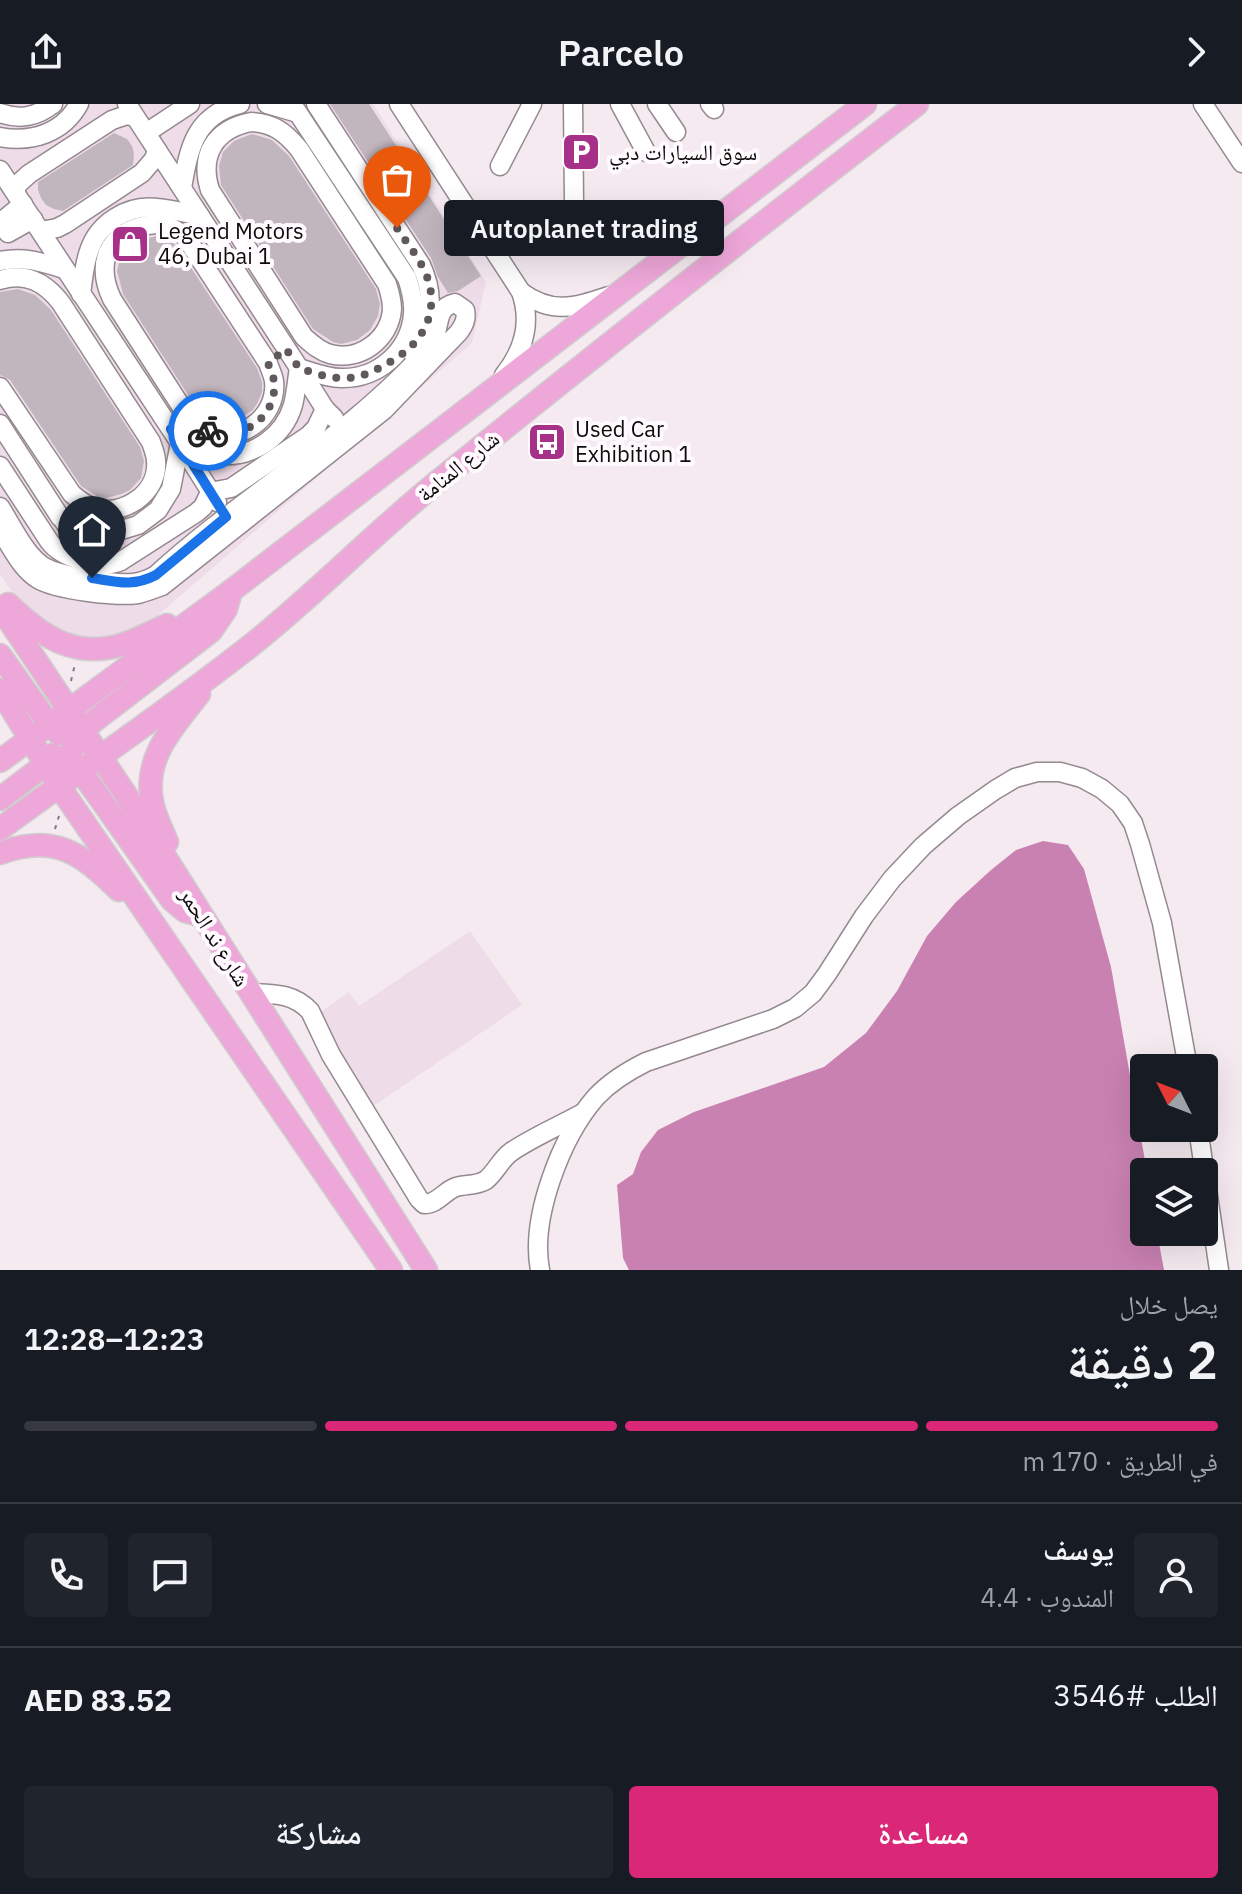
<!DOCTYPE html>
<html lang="ar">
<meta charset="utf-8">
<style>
:root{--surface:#171b24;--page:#20242c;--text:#f1f3f6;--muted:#9ea1a6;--line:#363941;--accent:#db2777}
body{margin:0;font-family:"IBM Plex Sans","Noto Naskh Arabic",sans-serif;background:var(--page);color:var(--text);direction:rtl;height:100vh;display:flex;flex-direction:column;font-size:30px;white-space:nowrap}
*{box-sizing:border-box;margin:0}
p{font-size:26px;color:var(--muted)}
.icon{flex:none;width:44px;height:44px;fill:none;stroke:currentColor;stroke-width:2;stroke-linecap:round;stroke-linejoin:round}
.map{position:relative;height:1166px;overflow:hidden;direction:ltr}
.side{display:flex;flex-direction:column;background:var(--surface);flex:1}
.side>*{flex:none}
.needle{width:52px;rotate:312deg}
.buttons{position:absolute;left:1130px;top:950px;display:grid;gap:16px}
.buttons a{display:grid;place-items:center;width:88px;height:88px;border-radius:8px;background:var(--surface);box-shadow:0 8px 32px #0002;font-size:40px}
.pin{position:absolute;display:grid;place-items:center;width:68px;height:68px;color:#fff;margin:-82px -34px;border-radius:50% 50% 50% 0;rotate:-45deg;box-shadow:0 0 8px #0007}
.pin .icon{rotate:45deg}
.courier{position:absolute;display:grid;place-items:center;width:80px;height:80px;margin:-40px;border:6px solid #1a73e8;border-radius:50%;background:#fff;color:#222;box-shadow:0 2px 10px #0007}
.bubble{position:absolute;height:56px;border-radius:8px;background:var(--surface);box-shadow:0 8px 32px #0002;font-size:26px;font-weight:600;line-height:56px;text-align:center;direction:rtl}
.headline em{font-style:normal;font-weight:600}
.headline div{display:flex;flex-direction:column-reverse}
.headline{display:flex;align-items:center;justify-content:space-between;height:136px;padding:0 24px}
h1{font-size:52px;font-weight:600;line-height:60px}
.bar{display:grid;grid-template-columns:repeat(4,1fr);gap:12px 8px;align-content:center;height:96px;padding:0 24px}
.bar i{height:10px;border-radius:6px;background:var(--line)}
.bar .current{background:var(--accent)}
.bar p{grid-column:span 4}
.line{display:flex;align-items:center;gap:20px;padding:0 24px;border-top:2px solid var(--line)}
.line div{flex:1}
.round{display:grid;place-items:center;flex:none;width:84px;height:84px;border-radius:8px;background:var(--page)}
.cta{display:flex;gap:16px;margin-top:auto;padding:16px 24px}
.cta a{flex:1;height:92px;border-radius:8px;background:var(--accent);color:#fff;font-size:32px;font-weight:600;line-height:92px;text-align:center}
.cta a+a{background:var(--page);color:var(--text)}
header{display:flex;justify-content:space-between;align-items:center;height:104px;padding:0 24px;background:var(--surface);font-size:36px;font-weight:600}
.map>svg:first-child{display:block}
</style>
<header><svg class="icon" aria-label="forward" viewBox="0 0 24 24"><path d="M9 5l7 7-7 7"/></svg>Parcelo<svg class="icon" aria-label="share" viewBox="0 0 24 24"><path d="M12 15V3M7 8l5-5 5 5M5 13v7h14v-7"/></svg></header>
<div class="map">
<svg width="1242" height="1166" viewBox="0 0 1242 1166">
<rect width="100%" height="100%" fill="#f6eaf1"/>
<!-- built -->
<g fill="#eedce8">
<polygon points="0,0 373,0 486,178 472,239 141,526 117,538 70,538 20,500 0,470"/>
<polygon points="470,827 522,901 372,1003 313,913 349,888 359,902"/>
</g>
<!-- water -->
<polygon fill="#c981b2" points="1043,737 1068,741 1084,765 1111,863 1147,1068 1144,1068 1144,1128 1157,1128 1164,1166 629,1166 623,1154 617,1081 633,1070 641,1048 658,1026 694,1008 824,963 866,929 897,887 927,832 956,798 991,766 1016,746"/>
<!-- building -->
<g fill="#c2b6be">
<polygon points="330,0 369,0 481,172 458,187 448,189 438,173 431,154"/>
<polygon points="114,29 127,35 132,42 134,50 133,61 63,107 54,105 46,101 41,94 38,86 38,78"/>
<polygon points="252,30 272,36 289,52 376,185 380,200 378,212 370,226 357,236 341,240 333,238 313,225 221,81 219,62 223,48 234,37"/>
<polygon points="156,132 167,135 176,141 257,264 262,278 262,288 258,298 253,306 237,316 218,318 207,313 197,305 123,190 117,167 121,150 134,138"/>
<polygon points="18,185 35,191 51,206 140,343 144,357 141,374 130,386 122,390 106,394 97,392 81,382 10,276 0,271 0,188"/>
</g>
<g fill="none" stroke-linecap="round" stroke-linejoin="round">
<defs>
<g id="minor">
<path d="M127,0L299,264C312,268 327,274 341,274C378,275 410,247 413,210C414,197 411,186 407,174L292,0"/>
<polyline points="267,0 298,9"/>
<path d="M316,0L421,161C435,191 433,221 409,246"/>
<path d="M399,0L521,188C532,219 524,246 504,271"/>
<polyline points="573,0 574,98"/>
<polyline points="620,0 646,48"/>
<polyline points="657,0 676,28"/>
<polyline points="710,0 714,5"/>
<polyline points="1203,0 1242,59"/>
<path d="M0,9C20,16 36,13 53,0"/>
<path d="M251,18C273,19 285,28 299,45L387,180C390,189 392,196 392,205C390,235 360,258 330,250C319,247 312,240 304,233L210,86C199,51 215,25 251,18Z"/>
<polyline points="146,29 190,0"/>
<path d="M0,33C32,39 63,29 79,0"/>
<polyline points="500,62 532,0"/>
<path d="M0,66L180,339C194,344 208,350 222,351C254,353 284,332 293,301C296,289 297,276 299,264"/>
<path d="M182,84C189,44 195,11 240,0"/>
<polyline points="15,87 18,80 29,70 112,16 127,11 135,13"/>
<polyline points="1,118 23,100"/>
<path d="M157,120L172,124L185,132L268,259C270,265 273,271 274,277C278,315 236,343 203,325C197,322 192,317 188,313L112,195C93,155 112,123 157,120Z"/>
<polyline points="41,127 57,124 65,120 142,69 154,55 157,46"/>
<polyline points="8,129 33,115"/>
<path d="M0,157C23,152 42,158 64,165"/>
<path d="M0,176C26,168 45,178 61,199L151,338C153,344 156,351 156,357C159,389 123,413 94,404C85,401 79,396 72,390L0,283"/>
<path d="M521,188C553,211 575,203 609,192"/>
<path d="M81,190C83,176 84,161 89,147C98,119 128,100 157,104C172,105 186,109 200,112"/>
<polyline points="299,264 325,305 334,314"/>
<polyline points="0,320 60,413 79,422 103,428 115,428 138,421 158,406 171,385 180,339"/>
<polyline points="180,339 217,398"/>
<path d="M0,362L49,437C61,454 102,466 121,457L196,409L203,403L210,388L231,384L308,332L316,324L325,305"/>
<path d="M0,403C11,420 24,448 40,460C53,471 115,481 133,479C141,478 149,475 156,471C243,391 354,330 431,241C442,225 433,204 455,199L465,206C467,215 464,221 459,228L384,306L162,482C154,485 146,488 138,490C117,493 56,486 38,475C21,465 11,442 0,426"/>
<polyline points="61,413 90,457"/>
<path d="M251,889C274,890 293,889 310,907L331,951L419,1095L424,1100C438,1100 444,1087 456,1083C466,1080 477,1082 486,1076C496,1068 500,1056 511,1048C533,1033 559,1022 583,1009"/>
<polyline points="1198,1024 1219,1166"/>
<path d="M540,1166C530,1114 561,1033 596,993C610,978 628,967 646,958L773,915L795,904L813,889L827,870L864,812L892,775L923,742L958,712L995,686L1015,674L1037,668H1060L1082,674L1102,685L1120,700L1133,719L1140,740L1162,819L1188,964"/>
</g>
<g id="major">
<path d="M8,500C42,533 77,557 127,539C141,534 154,527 167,521"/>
<polyline points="0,503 124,688 426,1166"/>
<polyline points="0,551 49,620 59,630"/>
<polyline points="0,586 59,682 391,1166"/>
<polyline points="70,656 80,666 172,796 185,807 201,811"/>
<polyline points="0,657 231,487 865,0"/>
<polyline points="59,682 68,654 82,626 211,527 226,505 231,487"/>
<polyline points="0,695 46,660 53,651"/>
<path d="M0,725C84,663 172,604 254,539C319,487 376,427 441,375C598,248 757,123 917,0"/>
<path d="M167,738C162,726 156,714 153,702C141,656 173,623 199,590"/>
<path d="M0,749C54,729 81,749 119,786"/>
</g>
</defs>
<!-- minor casing -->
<use href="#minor" stroke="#958990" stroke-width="21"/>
<!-- major casing -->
<use href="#major" stroke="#cfcece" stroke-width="25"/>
<!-- path -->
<g stroke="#7f787c" stroke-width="2" stroke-dasharray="4 6" stroke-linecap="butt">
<polyline points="71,577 75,560"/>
<polyline points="55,725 59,712"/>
</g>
<!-- minor -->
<use href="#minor" stroke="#fff" stroke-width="18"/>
<!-- major -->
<use href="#major" stroke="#eea7d9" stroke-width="22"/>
</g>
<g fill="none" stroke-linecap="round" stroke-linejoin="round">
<!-- done -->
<path stroke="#5f585c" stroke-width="8" stroke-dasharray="0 14.4" d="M208,327C240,338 278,314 274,277C273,271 270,265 268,259L286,245L299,264C312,268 327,274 341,274C359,275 373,268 388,259C414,245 434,222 431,190C429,165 410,144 397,124"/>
<!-- route -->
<path stroke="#1a73e8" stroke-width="10" d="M92,474C117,478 133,483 156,471L226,413L171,325L188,313L195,319L208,327"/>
</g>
<!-- icons -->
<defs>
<symbol id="parking-square" viewBox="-11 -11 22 22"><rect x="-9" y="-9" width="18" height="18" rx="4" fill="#a73189" stroke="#fffafd"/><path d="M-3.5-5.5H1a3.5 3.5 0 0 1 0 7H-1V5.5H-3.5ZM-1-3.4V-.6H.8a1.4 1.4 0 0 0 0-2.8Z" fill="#fff"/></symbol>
<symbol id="shop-square" viewBox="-11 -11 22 22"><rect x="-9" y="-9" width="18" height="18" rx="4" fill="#a73189" stroke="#fffafd"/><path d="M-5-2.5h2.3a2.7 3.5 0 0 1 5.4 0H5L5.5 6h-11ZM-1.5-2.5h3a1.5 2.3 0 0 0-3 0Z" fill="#fff"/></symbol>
<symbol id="bus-square" viewBox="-11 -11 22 22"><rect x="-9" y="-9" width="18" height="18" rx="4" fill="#a73189" stroke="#fffafd"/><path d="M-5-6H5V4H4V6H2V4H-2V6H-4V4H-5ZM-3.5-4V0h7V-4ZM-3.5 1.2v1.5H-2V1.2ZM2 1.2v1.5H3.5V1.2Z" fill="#fff"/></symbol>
</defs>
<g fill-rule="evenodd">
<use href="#parking-square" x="559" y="26" width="44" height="44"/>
<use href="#shop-square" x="108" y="118" width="44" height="44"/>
<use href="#bus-square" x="525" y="316" width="44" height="44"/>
</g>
<g text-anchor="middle" stroke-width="8" stroke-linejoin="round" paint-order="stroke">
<!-- poi labels -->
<g font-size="22" fill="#0e0a0c" stroke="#fffafd" text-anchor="start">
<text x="609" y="56">سوق السيارات دبي</text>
<text x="158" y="135">Legend Motors<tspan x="158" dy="25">46, Dubai 1</tspan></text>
<text x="575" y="333">Used Car<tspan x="575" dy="25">Exhibition 1</tspan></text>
</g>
<!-- street labels -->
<g font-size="22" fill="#0e0a0c" stroke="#fffafd">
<text transform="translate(458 362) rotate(-39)" y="8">شارع المنامة</text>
<text transform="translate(215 833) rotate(58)" y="8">شارع ند الحمر</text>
</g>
</g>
</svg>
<div class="buttons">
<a><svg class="needle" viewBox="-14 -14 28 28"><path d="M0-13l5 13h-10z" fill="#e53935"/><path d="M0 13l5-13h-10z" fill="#9ea1a6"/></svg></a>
<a><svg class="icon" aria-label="layers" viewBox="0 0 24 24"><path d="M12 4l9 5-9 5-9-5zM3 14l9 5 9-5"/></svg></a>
</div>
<div class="pin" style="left:397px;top:124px;background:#ea580c"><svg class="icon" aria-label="bag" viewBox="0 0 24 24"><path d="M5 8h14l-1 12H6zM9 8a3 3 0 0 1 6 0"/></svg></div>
<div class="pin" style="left:92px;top:474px;background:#1f2937"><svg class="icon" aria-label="home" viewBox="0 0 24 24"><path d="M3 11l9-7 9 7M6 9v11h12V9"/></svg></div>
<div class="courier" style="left:208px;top:327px"><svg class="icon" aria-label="bike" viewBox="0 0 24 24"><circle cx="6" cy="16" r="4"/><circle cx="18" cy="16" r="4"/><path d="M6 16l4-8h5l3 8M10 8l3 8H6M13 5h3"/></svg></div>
<div class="bubble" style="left:444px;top:96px;width:280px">Autoplanet trading</div>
</div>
<section class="side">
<div class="headline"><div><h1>2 دقيقة</h1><p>يصل خلال</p></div><em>12:23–12:28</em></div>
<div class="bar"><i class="current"></i><i class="current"></i><i class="current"></i><i></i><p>في الطريق · 170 m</p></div>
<div class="line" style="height:144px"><a class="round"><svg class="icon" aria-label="person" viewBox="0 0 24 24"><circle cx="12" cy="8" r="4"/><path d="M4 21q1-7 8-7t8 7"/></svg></a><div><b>يوسف</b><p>المندوب · 4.4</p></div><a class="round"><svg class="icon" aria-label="chat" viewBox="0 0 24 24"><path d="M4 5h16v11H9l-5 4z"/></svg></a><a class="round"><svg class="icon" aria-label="phone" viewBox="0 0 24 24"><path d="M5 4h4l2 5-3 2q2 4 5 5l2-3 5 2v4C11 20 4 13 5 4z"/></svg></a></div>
<div class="line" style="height:104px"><div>الطلب #3546</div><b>AED 83.52</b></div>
<div class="cta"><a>مساعدة</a><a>مشاركة</a></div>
</section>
